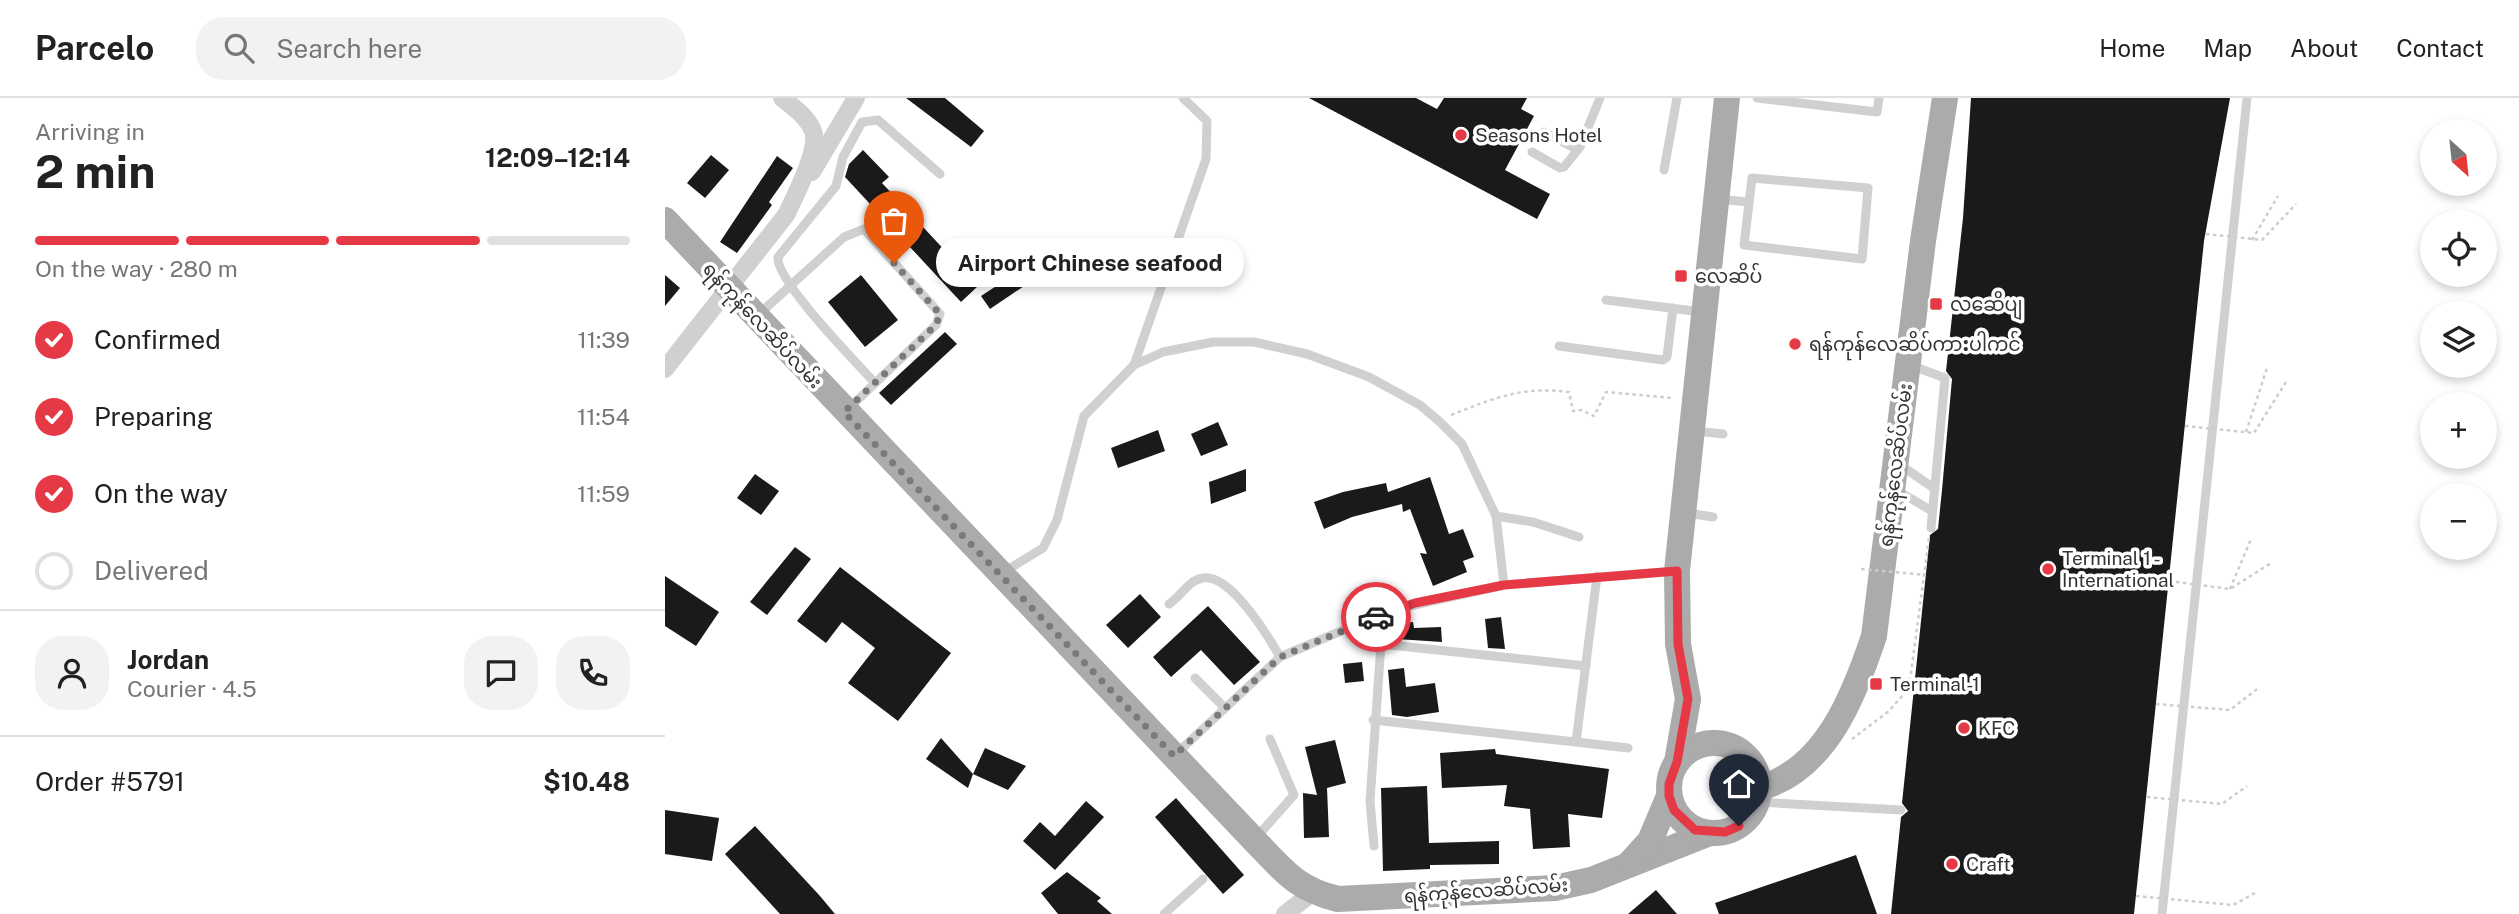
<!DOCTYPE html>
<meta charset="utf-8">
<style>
:root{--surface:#fff;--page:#f2f2f2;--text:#222;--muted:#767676;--line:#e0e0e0;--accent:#e63946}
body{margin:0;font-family:"Public Sans","Noto Sans Myanmar",sans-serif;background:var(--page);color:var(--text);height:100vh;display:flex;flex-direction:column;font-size:26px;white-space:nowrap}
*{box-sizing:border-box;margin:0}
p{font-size:23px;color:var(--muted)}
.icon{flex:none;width:38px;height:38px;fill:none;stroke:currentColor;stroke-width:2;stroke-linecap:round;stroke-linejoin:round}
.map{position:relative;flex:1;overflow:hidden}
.details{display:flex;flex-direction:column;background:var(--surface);width:665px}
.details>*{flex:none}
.needle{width:46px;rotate:153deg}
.tools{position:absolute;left:1755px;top:21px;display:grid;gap:14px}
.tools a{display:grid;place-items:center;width:77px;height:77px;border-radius:50%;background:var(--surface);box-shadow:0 4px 10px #0003;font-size:35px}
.pin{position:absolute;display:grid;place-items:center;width:60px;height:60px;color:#fff;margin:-72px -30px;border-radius:50% 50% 50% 0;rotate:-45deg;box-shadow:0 0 7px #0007}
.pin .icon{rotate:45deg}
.courier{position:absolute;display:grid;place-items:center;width:70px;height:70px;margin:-35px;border:5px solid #e63946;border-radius:50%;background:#fff;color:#222;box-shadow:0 2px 9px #0007}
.bubble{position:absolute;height:49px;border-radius:24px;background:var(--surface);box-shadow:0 4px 10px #0003;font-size:23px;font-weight:700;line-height:49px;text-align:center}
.head em{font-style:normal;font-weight:700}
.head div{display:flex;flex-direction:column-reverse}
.head{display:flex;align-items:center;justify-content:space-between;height:119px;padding:0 35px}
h1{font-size:46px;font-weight:700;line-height:52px}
.bar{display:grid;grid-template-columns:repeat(4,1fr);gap:10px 7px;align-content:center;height:84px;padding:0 35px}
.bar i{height:9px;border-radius:5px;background:var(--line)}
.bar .on{background:var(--accent)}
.bar p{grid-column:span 4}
.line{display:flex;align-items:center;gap:18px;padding:0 35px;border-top:2px solid var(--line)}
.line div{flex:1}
.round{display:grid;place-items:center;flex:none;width:74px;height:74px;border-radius:28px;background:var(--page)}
ol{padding:0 35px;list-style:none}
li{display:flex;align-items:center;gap:21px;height:77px}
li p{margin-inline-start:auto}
li .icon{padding:7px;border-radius:50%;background:var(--accent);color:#fff;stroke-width:4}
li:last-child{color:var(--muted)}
li i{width:38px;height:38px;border:4px solid var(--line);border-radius:50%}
header{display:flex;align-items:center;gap:42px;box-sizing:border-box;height:98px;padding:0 35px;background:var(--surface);border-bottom:2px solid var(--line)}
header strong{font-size:33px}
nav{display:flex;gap:38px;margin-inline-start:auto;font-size:24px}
.search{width:490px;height:63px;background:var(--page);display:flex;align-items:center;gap:18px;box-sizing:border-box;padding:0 24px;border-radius:28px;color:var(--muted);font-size:26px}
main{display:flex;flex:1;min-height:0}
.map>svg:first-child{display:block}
</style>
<header>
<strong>Parcelo</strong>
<div class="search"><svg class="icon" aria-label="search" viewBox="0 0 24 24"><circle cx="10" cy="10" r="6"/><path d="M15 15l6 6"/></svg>Search here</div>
<nav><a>Home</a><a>Map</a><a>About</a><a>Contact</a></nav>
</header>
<main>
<section class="details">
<div class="head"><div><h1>2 min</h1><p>Arriving in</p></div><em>12:09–12:14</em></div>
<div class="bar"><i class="on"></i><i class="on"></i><i class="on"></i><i></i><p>On the way · 280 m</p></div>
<ol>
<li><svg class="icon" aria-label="check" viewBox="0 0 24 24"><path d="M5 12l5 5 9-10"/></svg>Confirmed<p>11:39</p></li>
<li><svg class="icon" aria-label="check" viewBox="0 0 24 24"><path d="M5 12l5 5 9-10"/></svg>Preparing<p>11:54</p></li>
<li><svg class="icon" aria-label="check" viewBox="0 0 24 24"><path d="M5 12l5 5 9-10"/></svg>On the way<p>11:59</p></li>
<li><i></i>Delivered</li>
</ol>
<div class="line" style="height:126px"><a class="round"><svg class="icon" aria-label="person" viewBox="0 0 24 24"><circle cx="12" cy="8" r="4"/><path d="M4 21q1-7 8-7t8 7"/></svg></a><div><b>Jordan</b><p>Courier · 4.5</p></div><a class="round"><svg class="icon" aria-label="chat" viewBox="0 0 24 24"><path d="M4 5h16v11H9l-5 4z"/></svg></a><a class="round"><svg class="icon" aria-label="phone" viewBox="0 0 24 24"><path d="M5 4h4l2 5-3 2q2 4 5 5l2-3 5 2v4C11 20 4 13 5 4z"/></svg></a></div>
<div class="line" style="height:91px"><div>Order #5791</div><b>$10.48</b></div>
</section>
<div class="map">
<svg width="1854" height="816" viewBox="0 0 1854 816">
<rect width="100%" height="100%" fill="#fff"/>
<!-- building -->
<g fill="#1a1a1a">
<polygon points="241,0 280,0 319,33 306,49"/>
<polygon points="644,0 751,0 772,11 779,0 862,0 856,11 869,18 840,72 885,96 872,121"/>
<polygon points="1306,0 1565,0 1539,143 1469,816 1226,816 1236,719 1243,713 1237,705 1265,437 1273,431 1277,392 1287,281 1281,273 1298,120"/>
<polygon points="198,52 224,79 217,85 313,188 296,204 180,79 184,66"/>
<polygon points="46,57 64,72 40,100 22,85"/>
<polygon points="112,58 128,70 104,104 107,107 72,155 55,144"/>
<polygon points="357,171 365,184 325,211 316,198"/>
<polygon points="0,177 15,190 0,208"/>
<polygon points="196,177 233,222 200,249 163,204"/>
<polygon points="280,234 292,246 226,307 214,295"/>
<polygon points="553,324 563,347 536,358 526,336"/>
<polygon points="493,332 500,353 453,370 446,350"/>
<polygon points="581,371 581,393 546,406 544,384"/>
<polygon points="90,376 114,393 96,417 72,400"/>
<polygon points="765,379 784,436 798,431 809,459 798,463 802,474 768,488 755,455 762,456 745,411 738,414 737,406 687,419 659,431 649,404 678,394 721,385 723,394"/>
<polygon points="130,449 146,461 102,517 85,504"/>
<polygon points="175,469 286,555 233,623 183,585 210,550 177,524 161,545 132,523"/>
<polygon points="0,478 54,514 31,548 0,528"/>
<polygon points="475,496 496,519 463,550 441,527"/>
<polygon points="543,508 595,564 569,587 536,552 506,579 488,559"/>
<polygon points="836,519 840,551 823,550 820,521"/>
<polygon points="748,524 749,530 776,529 777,544 732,541 731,526"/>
<polygon points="697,564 699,583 680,585 678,566"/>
<polygon points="739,570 741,589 770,585 774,614 742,619 727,617 723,572"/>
<polygon points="276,640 308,676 303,690 261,661"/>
<polygon points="670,642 681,685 662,690 664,739 639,740 638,695 652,697 640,649"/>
<polygon points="320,650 361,668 343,692 308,676"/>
<polygon points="830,651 831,656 944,671 937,720 903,716 905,749 868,751 865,711 839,708 842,687 777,690 775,655"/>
<polygon points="762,688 764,745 834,743 834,766 765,767 765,771 718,773 716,690"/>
<polygon points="511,700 579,777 558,796 490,719"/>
<polygon points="421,703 439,719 390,772 358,743 375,724 390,738"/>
<polygon points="0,712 54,720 47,763 0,756"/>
<polygon points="90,728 155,798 170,816 115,816 60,756"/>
<polygon points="1191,757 1212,816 1054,816 1050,805"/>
<polygon points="402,774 436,800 432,803 447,816 393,816 376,795"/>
<polygon points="991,792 1012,816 963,816"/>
</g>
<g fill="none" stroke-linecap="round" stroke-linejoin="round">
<!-- path -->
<g stroke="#cdcdcd" stroke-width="2.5" stroke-dasharray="3.5 3.5" stroke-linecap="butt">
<polyline points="1587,142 1613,98"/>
<path d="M786,317C830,300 856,288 904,294L908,313L916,312L929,318L941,294L1008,300"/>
<polyline points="1581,334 1602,270"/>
<polyline points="1565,491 1586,441"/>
<polyline points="1187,641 1224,613 1244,590 1264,440"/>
</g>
<!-- lane -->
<g stroke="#d0d0d0" stroke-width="9">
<polyline points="1092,0 1212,14 1214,0"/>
<polyline points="879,34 913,52"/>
<polyline points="867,54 895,70 899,69 915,49 935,0"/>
<polyline points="999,72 1012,0"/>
<polygon points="1087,80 1203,90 1197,161 1079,147"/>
<polyline points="1053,101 1083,104"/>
<polyline points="941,202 1037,214"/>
<polyline points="93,217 179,139 199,131 275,216 271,227 183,311"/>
<polyline points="894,248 998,262 1002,259 1008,210"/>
<polyline points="469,267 541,61 542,23 518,0"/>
<polyline points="1245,267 1280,280"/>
<path d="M210,285C191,264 110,182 113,159L171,88L178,59L197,24L213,22L275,76"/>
<polyline points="1031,333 1058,336"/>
<polyline points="1234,366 1270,391"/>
<polyline points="1230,391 1267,413"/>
<polyline points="1022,415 1048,419"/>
<polyline points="831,418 868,424 914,439"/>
<polyline points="1266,430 1280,280"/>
<polyline points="337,475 378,450 392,422 419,318 469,267 498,254 548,244 589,244 642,256 704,279 755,307 775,324 797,346 831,418 839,487 1010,473"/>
<path d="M504,506C516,499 523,482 538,480C565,475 603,538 615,559"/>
<polyline points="706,521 716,546 705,703 709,748"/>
<polyline points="716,546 921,568"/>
<polyline points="530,580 560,610"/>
<polyline points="708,622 911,644 932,478"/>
<polyline points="911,644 963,650"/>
<polyline points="510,657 615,559 723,513 839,487"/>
<polyline points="1092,704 1236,712"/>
<polyline points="590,741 629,697 605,641"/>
<polyline points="499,816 538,781"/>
<polyline points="1497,816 1582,0"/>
</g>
<!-- street -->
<g stroke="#d0d0d0" stroke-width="18">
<polyline points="147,74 191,0"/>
<path d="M0,271L121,117C129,100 155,51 148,33C142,18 128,9 117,0"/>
<polyline points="620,816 647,795"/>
</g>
<!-- primary -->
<g stroke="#ababab" stroke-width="26">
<path d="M0,122L589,742C618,772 631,791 673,801L890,790L926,782L1045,735"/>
<circle cx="1049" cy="690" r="45"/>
<polyline points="1012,664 1023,601 1013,546 1012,473 1062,0"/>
<path d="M1095,690C1161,671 1189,598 1209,538L1258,143L1280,0"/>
<polyline points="965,765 985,743 1004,698"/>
</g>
<!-- path-bridge -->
<g stroke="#cdcdcd" stroke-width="2.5" stroke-dasharray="3.5 3.5" stroke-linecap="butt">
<polyline points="1541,136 1597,142 1631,106"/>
<polyline points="1520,328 1589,335 1621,284"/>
<polyline points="1196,471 1261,477"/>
<polyline points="1504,483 1565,491 1606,465"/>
<polyline points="1491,606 1565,612 1592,591"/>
<polyline points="1482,699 1557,706 1582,688"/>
<polyline points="1471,798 1568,807 1590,795"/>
</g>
</g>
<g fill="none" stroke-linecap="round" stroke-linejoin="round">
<!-- done -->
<polyline stroke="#7a7a7a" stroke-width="7" stroke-dasharray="0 12.6" points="229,165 275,216 271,227 179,314 509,658 615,559 711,519"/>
<!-- route -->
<polyline stroke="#e63946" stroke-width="9" points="711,519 750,505 839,487 1012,473 1013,546 1023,601 1012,664 1004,686 1004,698 1009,712 1030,732 1060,734 1074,728"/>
</g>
<!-- markers -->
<g fill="#e63946" stroke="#fff" stroke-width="2.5">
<circle cx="796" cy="37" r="7"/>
<rect x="1009" y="171" width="14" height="14" rx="3.5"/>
<rect x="1264" y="199" width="14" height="14" rx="3.5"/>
<circle cx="1130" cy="246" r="7"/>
<circle cx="1383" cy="471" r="7"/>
<rect x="1204" y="579" width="14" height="14" rx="3.5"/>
<circle cx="1299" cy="630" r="7"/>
<circle cx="1287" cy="766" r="7"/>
</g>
<g text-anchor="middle" stroke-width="7" stroke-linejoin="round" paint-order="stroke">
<!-- poi labels -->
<g font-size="19" fill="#333" stroke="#fff" text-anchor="start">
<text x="810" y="44">Seasons Hotel</text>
<text x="1030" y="185">လေဆိပ်</text>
<text x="1285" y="213">လဆေိပျ</text>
<text x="1144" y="253">ရန်ကုန်လေဆိပ်ကားပါကင်</text>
<text x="1397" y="467">Terminal 1 -<tspan x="1397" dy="22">International</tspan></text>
<text x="1225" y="593">Terminal-1</text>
<text x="1313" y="637">KFC</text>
<text x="1301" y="773">Craft</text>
</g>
<!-- street labels -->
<g font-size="19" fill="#333" stroke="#fff">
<text transform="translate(98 227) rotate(47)" y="7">ရန်ကုန်လေဆိပ်လမ်း</text>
<text transform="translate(1230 367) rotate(-83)" y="7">ရန်ကုန်လေဆိပ်လမ်း</text>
<text transform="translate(821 792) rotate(-4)" y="7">ရန်ကုန်လေဆိပ်လမ်း</text>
</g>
</g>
</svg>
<div class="tools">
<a><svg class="needle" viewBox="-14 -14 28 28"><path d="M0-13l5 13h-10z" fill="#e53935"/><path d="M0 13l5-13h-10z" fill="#767676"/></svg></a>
<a><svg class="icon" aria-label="locate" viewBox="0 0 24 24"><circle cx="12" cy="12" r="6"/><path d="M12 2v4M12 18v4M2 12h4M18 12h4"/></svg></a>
<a><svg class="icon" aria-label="layers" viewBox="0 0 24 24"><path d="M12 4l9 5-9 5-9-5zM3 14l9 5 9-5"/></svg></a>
<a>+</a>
<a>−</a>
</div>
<div class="pin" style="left:229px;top:165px;background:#ea580c"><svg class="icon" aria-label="bag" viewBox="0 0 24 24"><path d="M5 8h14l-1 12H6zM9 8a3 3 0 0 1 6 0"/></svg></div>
<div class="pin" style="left:1074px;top:728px;background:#1f2937"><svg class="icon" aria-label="home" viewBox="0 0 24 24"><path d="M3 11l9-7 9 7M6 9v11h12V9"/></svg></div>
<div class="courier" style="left:711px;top:519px"><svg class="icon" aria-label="car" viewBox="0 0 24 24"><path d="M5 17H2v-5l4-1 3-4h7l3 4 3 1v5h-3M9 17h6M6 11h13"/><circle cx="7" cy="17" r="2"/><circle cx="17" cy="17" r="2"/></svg></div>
<div class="bubble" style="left:271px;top:140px;width:308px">Airport Chinese seafood</div>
</div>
</main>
